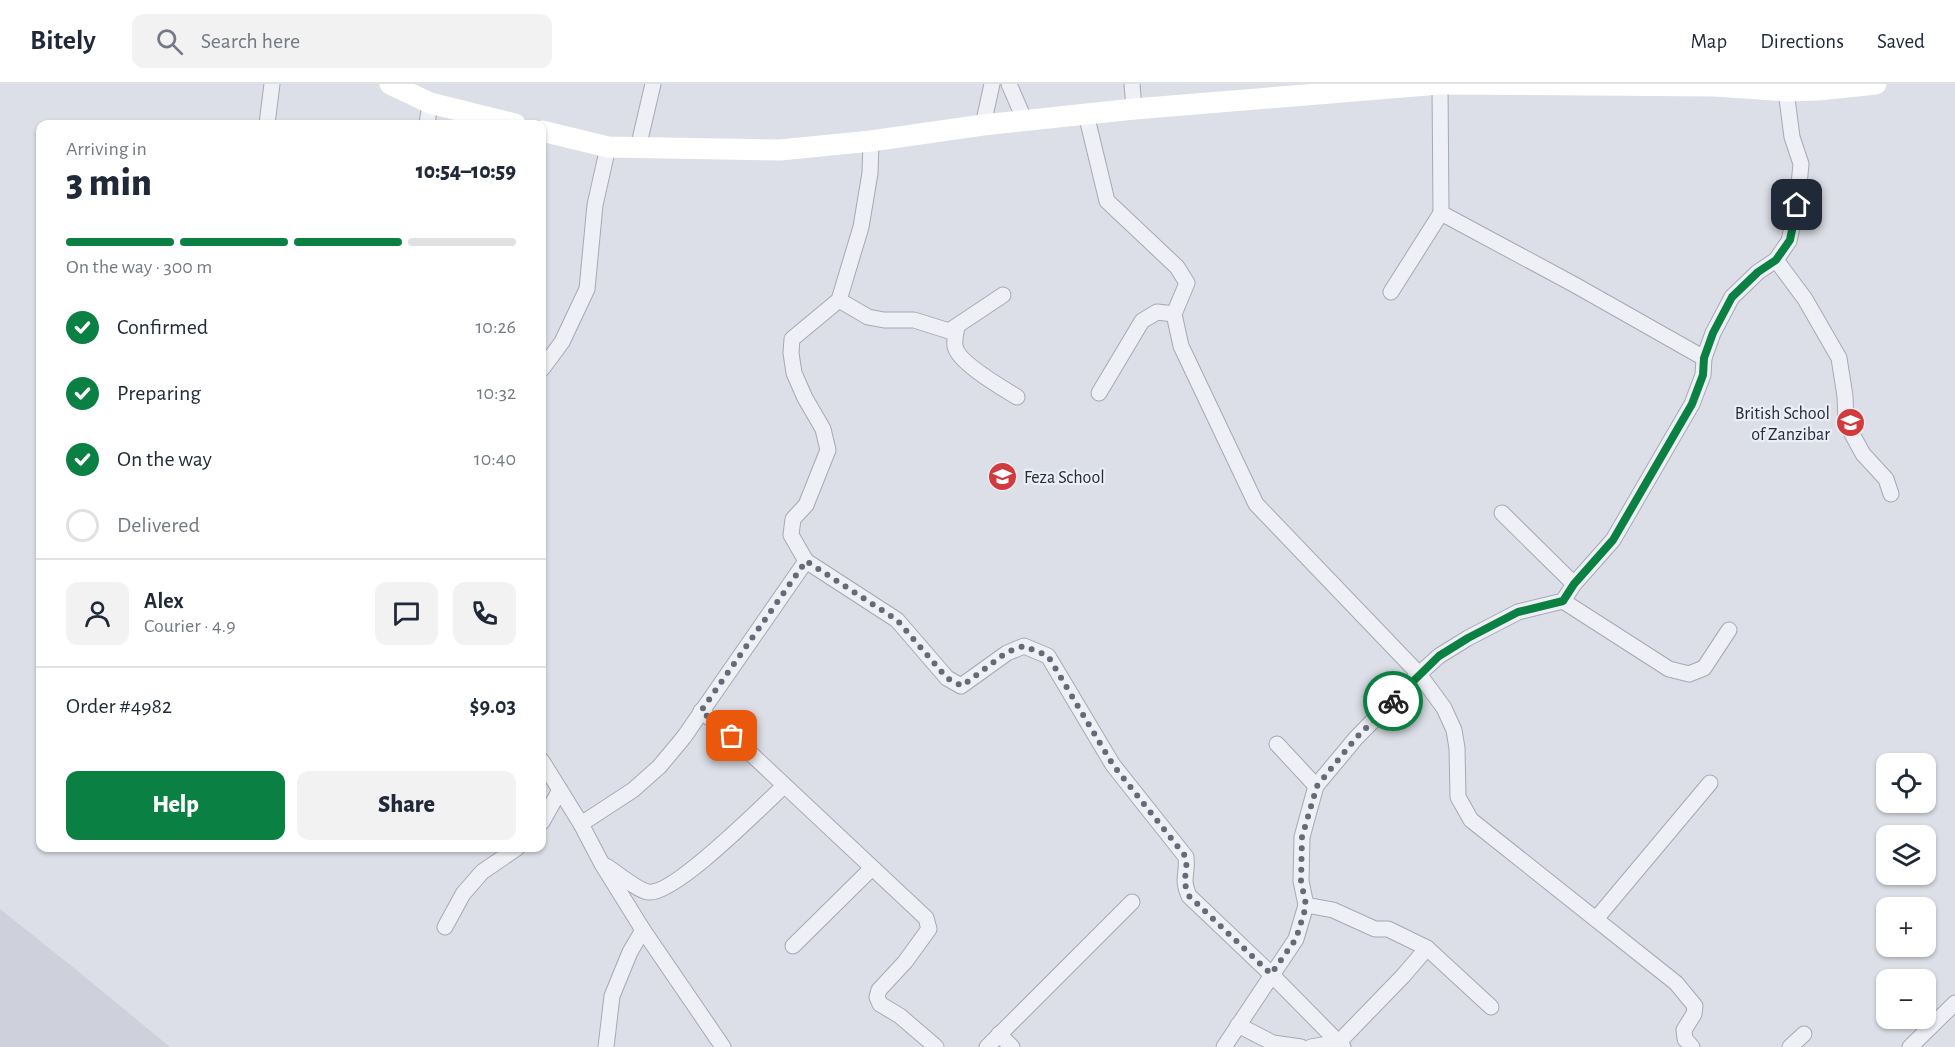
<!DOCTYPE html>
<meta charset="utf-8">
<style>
:root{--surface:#fff;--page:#f2f2f3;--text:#1f2937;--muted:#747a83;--line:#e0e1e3;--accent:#0b8043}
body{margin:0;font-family:"Alegreya Sans",sans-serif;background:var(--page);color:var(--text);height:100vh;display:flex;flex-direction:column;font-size:22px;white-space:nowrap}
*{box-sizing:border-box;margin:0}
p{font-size:20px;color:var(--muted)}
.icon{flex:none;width:33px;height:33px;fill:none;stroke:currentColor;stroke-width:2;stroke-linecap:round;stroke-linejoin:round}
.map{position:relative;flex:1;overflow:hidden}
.details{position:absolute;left:36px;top:36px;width:510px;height:732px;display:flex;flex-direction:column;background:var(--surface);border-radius:12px;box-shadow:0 2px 4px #0004}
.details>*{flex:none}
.buttons{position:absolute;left:1876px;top:669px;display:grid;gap:12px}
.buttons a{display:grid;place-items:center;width:60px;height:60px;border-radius:12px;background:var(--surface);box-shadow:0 2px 4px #0004;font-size:30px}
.pin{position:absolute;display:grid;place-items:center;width:51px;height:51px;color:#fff;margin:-26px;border-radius:12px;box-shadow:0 3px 9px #0006}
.courier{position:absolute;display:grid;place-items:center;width:60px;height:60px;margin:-30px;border:4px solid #0b8043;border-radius:50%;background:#fff;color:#222;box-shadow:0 2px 8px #0007}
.headline em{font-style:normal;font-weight:800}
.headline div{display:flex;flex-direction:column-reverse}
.headline{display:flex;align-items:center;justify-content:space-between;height:102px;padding:0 30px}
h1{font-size:39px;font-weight:800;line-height:45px}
.bar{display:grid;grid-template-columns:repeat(4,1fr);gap:9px 6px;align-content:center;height:72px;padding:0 30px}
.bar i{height:8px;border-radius:4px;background:var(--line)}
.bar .active{background:var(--accent)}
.bar p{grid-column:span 4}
.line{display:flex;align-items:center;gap:15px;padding:0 30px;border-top:2px solid var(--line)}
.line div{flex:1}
.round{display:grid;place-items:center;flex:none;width:63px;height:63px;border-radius:12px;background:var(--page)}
ol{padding:0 30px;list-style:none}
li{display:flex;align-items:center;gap:18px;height:66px}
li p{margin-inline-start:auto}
li .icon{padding:6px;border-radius:50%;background:var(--accent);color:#fff;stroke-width:4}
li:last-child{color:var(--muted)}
li i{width:33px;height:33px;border:3px solid var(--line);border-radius:50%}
.action{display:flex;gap:12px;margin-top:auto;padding:12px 30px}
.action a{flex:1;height:69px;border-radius:12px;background:var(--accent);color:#fff;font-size:24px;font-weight:800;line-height:69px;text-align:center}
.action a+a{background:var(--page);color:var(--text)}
header{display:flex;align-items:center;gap:36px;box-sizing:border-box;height:84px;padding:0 30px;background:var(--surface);border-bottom:2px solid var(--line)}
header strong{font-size:28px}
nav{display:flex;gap:33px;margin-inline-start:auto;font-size:21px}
.search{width:420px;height:54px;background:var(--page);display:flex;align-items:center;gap:15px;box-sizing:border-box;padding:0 21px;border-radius:12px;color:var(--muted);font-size:22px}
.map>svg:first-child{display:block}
</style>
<header>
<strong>Bitely</strong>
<div class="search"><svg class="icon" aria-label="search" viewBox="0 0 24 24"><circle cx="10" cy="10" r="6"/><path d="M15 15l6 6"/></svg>Search here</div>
<nav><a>Map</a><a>Directions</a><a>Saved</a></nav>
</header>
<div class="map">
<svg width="1955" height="963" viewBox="0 0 1955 963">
<rect width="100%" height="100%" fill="#dcdfe7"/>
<!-- built -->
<polygon fill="#ced1dc" points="0,825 74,884 170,963 0,963"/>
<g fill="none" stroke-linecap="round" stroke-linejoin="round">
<defs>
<g id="street">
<polyline points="1009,0 1025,37"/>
<polyline points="1132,0 1134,25"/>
<polyline points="1440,0 1441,129 1575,201 1704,274"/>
<polyline points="1086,30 1107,117 1177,183 1187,199 1174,230 1181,262 1256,420 1419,590 1444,624 1454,646 1457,664 1458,713 1471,736 1676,899 1695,922 1694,930 1684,946 1685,955 1692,963"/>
<polyline points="267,40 272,0"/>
<polyline points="427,40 430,19"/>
<polyline points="983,41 992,0"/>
<polyline points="638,64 653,0"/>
<polyline points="1776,176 1805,215 1839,274 1845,312 1846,339 1863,370 1886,395 1891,410"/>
<polyline points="1391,208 1441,129"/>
<polyline points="839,216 868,233 884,236 914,236 949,247 1003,211"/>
<path d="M957,243C956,249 954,256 955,262C957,278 1004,305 1017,313"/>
<polyline points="542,285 562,258 587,205 595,121 608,63"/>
<polyline points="1099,309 1142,237 1157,228 1174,230"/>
<polyline points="1502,429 1574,500"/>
<polyline points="806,477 791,451 793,435 806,421 828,366 823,345 805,314 794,289 791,269 792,255 839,216 861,143 870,89 871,57"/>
<polyline points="1563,517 1669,585 1689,590 1704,584 1729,546"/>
<polyline points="701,627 732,652 926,834 929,845 905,878 879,906 877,913 880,920 900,932 936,963"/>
<polyline points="1277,660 1316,702"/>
<polyline points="542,677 581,740 602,780 643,846 723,963"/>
<polyline points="542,738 560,706"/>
<path d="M581,740L633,706L659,683L684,653L806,477L897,536L947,594L961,602L1007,569L1024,562L1048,572L1113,681L1186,773C1188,790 1181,795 1189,812L1271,890L1343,963"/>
<path d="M606,782C616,788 637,806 648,808C674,812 762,722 784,702"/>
<polyline points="1306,821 1333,826 1375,845 1388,845 1427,864 1491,923"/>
<polyline points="1596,835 1710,699"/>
<polyline points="445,843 463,810 482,788 517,764"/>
<polyline points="793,862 872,784"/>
<polyline points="1238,941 1273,959 1301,963"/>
<polyline points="999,950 1012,963"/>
<polyline points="606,963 612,912 630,868 643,846"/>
<polyline points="987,963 1132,818"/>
<polyline points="1224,963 1296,855 1306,821 1301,797 1302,753 1316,702 1356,654 1419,590 1439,572 1468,554 1518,528 1563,517 1574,500 1613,456 1692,320 1703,291 1704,274 1713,249 1732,213 1758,188 1776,176 1789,157 1797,121 1801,80 1792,53 1786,7 1782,0"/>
<polyline points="1311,963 1339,958 1403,892 1427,864"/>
<polyline points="1790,963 1804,950"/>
<polyline points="1910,963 1955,919"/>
</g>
</defs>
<!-- street casing -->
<use href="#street" stroke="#a5a9b4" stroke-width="17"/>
<!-- street -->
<use href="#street" stroke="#eff0f5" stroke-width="15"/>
<!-- secondary -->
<g stroke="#fff" stroke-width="21">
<polyline points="390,0 430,19 515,40"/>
<polyline points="1442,0 1715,2 1786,7 1818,6 1876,0"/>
<polyline points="542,47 608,63 780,66 871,57 983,41 1134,25 1439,0"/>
</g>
</g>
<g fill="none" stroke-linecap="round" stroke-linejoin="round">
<!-- done -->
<path stroke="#656a78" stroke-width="6" stroke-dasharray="0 10.8" d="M732,652L701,627L806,477L897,536L947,594L962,602L1007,568L1024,562L1048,572L1113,681L1186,773C1188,790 1181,795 1189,812L1271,890L1296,855L1304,829L1306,821L1301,797L1302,753L1317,702L1356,654L1393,617"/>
<!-- route -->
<polyline stroke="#0b8043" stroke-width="8" points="1393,617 1439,572 1468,554 1518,528 1563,517 1574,500 1613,456 1692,320 1703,291 1704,274 1713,249 1732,213 1758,188 1776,176 1790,156 1797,121"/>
</g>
<!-- icons -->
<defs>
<symbol id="school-disc" viewBox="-11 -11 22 22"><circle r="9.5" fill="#d23b3d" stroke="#ebeef5"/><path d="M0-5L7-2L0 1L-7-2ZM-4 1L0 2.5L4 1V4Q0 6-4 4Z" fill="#fff"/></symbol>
</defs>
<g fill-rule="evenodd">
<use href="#school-disc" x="1834" y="322" width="33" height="33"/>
<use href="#school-disc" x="986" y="376" width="33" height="33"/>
</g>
<g text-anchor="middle" stroke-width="4.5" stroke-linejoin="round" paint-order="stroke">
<!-- poi labels -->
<g font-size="18" fill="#252b3d" stroke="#ebeef5" text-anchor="end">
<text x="1830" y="335">British School<tspan x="1830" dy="21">of Zanzibar</tspan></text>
<text x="1024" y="399" text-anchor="start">Feza School</text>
</g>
</g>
</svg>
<div class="buttons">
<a><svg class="icon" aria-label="locate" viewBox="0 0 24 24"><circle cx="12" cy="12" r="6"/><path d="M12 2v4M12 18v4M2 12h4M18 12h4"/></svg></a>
<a><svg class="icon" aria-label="layers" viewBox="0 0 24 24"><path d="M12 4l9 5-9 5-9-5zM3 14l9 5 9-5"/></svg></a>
<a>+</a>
<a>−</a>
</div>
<div class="pin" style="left:732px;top:652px;background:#ea580c"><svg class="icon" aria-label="bag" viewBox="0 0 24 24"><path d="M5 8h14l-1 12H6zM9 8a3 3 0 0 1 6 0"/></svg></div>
<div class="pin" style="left:1797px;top:121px;background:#1f2937"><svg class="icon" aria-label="home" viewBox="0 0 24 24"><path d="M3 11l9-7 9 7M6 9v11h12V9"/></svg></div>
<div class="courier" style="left:1393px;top:617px"><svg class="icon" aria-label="bike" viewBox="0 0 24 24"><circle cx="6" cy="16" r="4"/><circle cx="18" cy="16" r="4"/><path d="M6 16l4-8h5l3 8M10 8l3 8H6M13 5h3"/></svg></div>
<section class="details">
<div class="headline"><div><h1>3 min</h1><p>Arriving in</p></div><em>10:54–10:59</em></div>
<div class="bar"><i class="active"></i><i class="active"></i><i class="active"></i><i></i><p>On the way · 300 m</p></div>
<ol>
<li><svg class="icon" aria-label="check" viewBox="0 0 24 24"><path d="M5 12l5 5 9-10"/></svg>Confirmed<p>10:26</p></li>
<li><svg class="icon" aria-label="check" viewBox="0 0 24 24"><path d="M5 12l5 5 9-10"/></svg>Preparing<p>10:32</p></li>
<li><svg class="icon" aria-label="check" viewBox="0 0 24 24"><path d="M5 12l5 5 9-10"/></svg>On the way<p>10:40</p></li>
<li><i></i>Delivered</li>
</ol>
<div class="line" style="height:108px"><a class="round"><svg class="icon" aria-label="person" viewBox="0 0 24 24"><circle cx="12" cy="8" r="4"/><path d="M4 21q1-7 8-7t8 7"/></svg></a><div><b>Alex</b><p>Courier · 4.9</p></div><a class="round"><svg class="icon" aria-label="chat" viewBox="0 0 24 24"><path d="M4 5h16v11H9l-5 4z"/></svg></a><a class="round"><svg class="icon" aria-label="phone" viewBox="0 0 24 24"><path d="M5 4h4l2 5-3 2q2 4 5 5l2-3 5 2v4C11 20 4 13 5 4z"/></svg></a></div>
<div class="line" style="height:78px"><div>Order #4982</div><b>$9.03</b></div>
<div class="action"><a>Help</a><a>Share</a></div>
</section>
</div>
